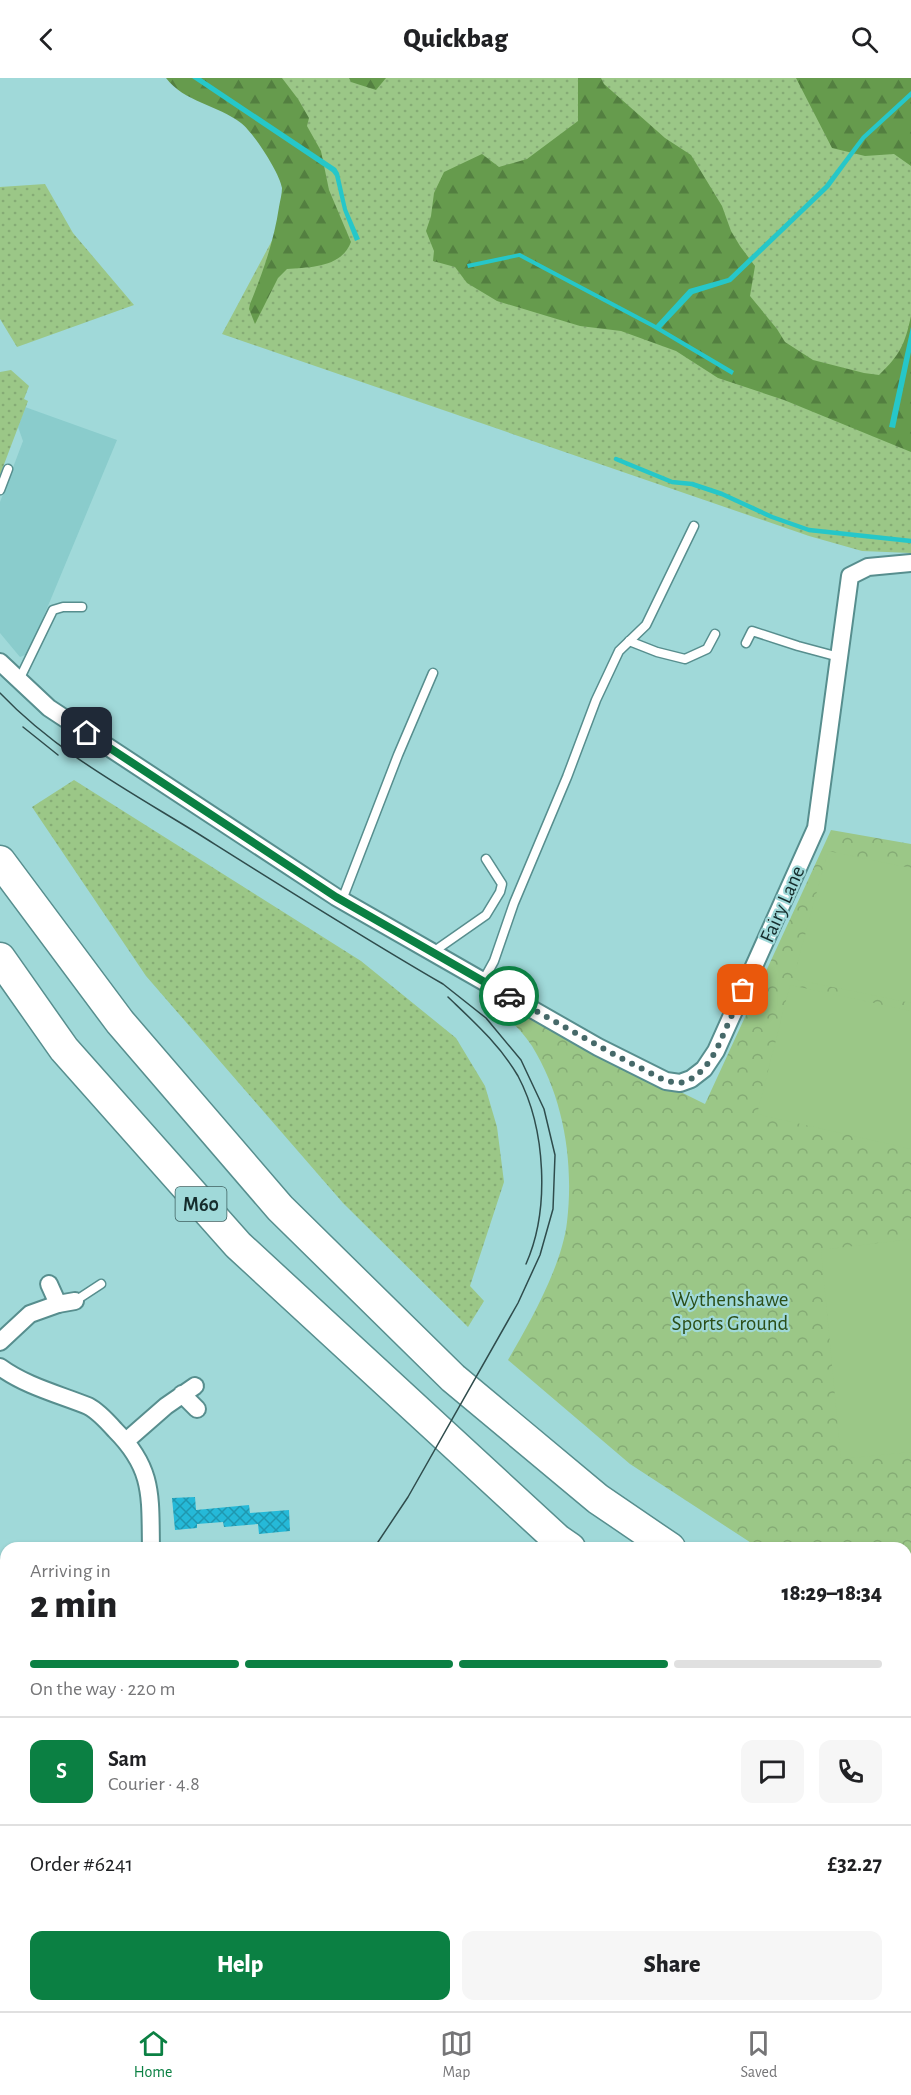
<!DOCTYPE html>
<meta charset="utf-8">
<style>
:root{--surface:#fff;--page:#f6f6f6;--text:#202124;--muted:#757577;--line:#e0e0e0;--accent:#0b8043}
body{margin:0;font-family:"Alegreya Sans",sans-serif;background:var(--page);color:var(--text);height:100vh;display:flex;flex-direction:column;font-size:22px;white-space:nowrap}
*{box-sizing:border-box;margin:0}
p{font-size:20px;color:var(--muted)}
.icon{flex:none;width:33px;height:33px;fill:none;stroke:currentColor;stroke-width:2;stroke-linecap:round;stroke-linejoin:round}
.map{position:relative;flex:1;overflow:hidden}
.details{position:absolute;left:0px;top:1464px;width:912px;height:470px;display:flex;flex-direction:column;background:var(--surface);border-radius:18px 18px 0 0;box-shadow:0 2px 4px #0004}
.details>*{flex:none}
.pin{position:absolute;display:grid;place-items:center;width:51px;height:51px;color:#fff;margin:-26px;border-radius:12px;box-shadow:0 3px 9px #0006}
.courier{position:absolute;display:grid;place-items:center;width:60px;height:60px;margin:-30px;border:4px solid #0b8043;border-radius:50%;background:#fff;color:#222;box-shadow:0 2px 8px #0007}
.headline em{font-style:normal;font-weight:800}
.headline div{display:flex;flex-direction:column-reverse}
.headline{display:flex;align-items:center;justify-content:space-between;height:102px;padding:0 30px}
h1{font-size:39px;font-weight:800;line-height:45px}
.bar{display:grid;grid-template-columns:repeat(4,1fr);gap:9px 6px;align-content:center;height:72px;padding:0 30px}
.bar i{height:8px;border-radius:4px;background:var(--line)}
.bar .active{background:var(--accent)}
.bar p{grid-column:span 4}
.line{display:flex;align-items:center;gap:15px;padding:0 30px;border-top:2px solid var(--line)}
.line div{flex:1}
.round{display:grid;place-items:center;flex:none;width:63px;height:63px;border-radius:12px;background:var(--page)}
.primary-button{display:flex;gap:12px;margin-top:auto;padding:12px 30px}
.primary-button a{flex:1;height:69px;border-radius:12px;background:var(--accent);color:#fff;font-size:24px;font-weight:800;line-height:69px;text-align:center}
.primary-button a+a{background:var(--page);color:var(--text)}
header{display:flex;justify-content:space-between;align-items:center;height:78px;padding:0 30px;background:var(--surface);font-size:27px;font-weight:800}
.menu{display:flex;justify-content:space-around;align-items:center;height:84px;border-top:2px solid var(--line);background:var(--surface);font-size:16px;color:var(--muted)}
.menu a{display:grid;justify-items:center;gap:3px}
.menu .active{color:var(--accent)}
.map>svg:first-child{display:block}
</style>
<header><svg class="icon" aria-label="back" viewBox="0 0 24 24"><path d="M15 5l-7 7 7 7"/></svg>Quickbag<svg class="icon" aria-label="search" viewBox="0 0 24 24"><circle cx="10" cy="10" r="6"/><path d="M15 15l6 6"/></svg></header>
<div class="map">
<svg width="911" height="1933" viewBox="0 0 911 1933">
<defs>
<pattern id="grass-dots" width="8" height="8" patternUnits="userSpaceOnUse" patternTransform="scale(1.5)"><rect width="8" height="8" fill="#9bc787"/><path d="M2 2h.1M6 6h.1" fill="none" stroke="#85ab75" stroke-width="1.8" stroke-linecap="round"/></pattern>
<pattern id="forest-firs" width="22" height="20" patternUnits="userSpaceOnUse" patternTransform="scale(1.5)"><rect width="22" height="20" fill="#669b4d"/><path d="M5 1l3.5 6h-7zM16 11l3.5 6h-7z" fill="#537f40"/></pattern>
<pattern id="park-crowns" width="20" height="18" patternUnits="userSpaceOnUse" patternTransform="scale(1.5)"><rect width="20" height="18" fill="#9bc787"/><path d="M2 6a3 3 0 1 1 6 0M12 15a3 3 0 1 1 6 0" fill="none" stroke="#85ab75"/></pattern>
<pattern id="building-cross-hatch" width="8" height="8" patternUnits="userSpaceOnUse" patternTransform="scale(1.5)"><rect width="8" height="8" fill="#25b9d8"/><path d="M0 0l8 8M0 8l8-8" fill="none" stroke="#1f97af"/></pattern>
</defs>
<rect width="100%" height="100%" fill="#a0d9d9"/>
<!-- built -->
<polygon fill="#8acccc" points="25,329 117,362 28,576 20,579 0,555 0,424 23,363 18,349"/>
<!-- grass -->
<g fill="url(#grass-dots)">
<polygon points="235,0 911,0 911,475 862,473 809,458 222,256 306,99"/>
<polygon points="45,106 73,155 134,227 17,269 0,241 0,109"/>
<polygon points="11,292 29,308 24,321 28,323 0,397 0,294"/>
<polygon points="74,702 361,883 456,960 485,1008 497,1049 504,1104 470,1208 484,1223 468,1249 343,1125 146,898 32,729"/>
</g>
<!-- forest -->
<g fill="url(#forest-firs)">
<path d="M166,0H282L298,21L309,40L307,48L321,73L329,112L351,164C341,190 310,189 287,191L278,200L255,246L249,231L250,226C263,194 274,163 279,129C280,123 282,116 282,110C280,95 253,54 241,45C218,27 184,24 166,0Z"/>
<polygon points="349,0 386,0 376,12 351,4"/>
<path d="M578,0H601L604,6L665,60L691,77L722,128L731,153L740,168L755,188L750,218L777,251L785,264L813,282L864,295L879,297C900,277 905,266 911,238V374L784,322L718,300L676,273L621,253L580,248L497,223L467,205L455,189L433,183L434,173L426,153L431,138L434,115L444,94L482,76L499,89L527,81L578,43Z"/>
<polygon points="796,0 911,0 911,88 894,76 865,78 832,70"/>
</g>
<!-- park -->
<path fill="url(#park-crowns)" d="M831,752L911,766V1569L906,1566V1470H759L630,1386L508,1282C530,1244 562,1188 567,1144C574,1084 564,1020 532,968C521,951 503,936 490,920L705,1026Z"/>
<!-- pitch -->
<g fill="#9bc787">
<polygon points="828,773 911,790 911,925 793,901"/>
<polygon points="790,907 911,933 911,1071 757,1036"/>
<polygon points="911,1161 911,1374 841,1381 821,1172"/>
</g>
<!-- water -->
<g fill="#26c7c9">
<polygon points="192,0 201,0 336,90 339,95 347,131 360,161 355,163 343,132 335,98 332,94"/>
<polygon points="911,13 911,19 865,61 829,110 731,204 693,216 661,250 734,293 732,297 653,250 519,179 468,190 467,186 520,175 656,247 689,211 728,200 825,107 862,58"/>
<polygon points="911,249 911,274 895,350 889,349"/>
</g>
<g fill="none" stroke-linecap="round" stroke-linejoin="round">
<!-- stream -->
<polyline stroke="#26c7c9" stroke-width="4.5" points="616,381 672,404 692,406 722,416 772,439 809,452 911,463"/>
</g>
<!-- building -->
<polygon fill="url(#building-cross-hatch)" points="195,1419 196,1432 249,1427 250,1435 289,1432 290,1453 259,1456 258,1446 224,1449 223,1444 197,1446 197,1450 175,1452 172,1420"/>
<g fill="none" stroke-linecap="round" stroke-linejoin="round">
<defs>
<g id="service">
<polyline points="0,412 8,391"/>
<polyline points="629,563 657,574 685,581 707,571 715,556"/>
<polyline points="746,565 752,553 798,568 839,579"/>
<polyline points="19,602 53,532 63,529 82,529"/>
<polyline points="342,822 398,677 433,595"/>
<polyline points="433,874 486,837 500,814 502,806 486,781"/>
<polyline points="483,903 494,883 514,825 567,699 596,622 619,573 646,547 694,448"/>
<polyline points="75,1223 101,1206"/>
</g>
<g id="minor">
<polyline points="0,584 49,630 336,819 598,969 666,1003 680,1005 691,1001 704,991 716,973 816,750 850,498 868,489 911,485"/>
<polyline points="49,1206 58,1226"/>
<polyline points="0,1264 30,1236 58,1226 75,1223"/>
<path d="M0,1289C26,1308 58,1316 88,1328C98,1333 107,1343 115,1352C154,1391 150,1418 151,1470"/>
<polyline points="182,1316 197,1331"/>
<polyline points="126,1363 166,1328 195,1308"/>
<polyline points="0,1608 6,1610"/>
<polyline points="906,1855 911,1856"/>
<polyline points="33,1933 39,1928"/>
<polyline points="128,1933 133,1928"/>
<polyline points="393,1933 396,1928"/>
<polyline points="542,1933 545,1928"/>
<polyline points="733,1933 735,1928"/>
</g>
<g id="secondary">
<polyline points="0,1873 6,1879"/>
<polyline points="57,1928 63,1933"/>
</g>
<g id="motorway">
<polyline points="0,783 120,944 280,1130 453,1300 598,1421 670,1470"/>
<polyline points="0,880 64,971 238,1167 557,1461 570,1470"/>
<polyline points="906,1621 911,1624"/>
<polyline points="906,1686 911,1689"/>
</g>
</defs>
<!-- service casing -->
<use href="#service" stroke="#578e8e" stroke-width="11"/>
<!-- minor casing -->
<use href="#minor" stroke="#578e8e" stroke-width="20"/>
<!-- secondary casing -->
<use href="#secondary" stroke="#578e8e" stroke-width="26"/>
<!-- motorway casing -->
<use href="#motorway" stroke="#578e8e" stroke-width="33"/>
<!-- service -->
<use href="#service" stroke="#fff" stroke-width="8"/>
<!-- minor -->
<use href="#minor" stroke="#fff" stroke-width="16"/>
<!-- secondary -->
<use href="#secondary" stroke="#fff" stroke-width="22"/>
<!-- motorway -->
<use href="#motorway" stroke="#fff" stroke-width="30"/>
<!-- tram -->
<g stroke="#2f4c4c" stroke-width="1.5">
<path d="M0,615C56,674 129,713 197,755C278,806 360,858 443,906L486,940L521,982L544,1031L555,1077L553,1131L540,1177L518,1225L408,1419L374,1470"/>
<polyline points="23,649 58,677"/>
<path d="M448,919C473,943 500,967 518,998C546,1051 550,1132 526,1186"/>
<polyline points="0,1777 6,1773"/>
</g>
</g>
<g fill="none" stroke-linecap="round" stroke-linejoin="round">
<!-- done -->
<polyline stroke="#466969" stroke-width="6" stroke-dasharray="0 10.8" points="509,918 615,977 666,1003 680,1005 691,1001 704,991 716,973 743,912"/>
<!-- route -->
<polyline stroke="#0b8043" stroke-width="8" points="87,655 336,819 509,918"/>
</g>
<g text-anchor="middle" stroke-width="4.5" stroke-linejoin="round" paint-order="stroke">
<!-- shield labels -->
<rect fill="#a0d9d9" stroke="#3f6060" stroke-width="1.5" x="175.5" y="1109" width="51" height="34" rx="4.5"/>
<g font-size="20" font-weight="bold" fill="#152c2c">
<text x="201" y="1133">M60</text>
</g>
<!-- street labels -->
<g font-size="21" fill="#152c2c" stroke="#a0d9d9">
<text transform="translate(782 826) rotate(-66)" y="7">Fairy Lane</text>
</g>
<!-- park labels -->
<g font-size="21" fill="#2b4e18" stroke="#a0d9d9">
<text x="730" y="1228">Wythenshawe<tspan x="730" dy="24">Sports Ground</tspan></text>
</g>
</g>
</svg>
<div class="pin" style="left:743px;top:912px;background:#ea580c"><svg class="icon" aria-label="bag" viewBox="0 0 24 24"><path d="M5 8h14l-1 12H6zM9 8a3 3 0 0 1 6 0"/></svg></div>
<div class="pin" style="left:87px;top:655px;background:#1f2937"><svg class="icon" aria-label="home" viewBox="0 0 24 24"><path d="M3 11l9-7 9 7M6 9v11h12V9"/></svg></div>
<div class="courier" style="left:509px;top:918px"><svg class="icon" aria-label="car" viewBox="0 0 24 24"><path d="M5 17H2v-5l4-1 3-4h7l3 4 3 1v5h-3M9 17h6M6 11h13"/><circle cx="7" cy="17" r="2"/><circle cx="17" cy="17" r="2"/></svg></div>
<section class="details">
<div class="headline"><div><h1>2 min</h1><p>Arriving in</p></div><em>18:29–18:34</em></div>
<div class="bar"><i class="active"></i><i class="active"></i><i class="active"></i><i></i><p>On the way · 220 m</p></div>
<div class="line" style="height:108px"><b class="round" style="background:var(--accent);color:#fff">S</b><div><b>Sam</b><p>Courier · 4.8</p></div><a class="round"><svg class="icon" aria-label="chat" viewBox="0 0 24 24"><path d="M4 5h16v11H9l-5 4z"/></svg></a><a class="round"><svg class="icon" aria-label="phone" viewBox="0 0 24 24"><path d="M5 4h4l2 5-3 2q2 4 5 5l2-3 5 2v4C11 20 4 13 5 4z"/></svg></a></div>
<div class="line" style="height:78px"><div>Order #6241</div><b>£32.27</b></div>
<div class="primary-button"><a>Help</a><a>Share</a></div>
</section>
</div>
<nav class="menu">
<a class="active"><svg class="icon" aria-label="home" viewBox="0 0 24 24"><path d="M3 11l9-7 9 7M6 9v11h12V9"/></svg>Home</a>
<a><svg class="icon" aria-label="map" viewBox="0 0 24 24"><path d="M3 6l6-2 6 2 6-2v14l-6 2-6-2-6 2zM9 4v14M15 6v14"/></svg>Map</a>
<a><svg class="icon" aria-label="saved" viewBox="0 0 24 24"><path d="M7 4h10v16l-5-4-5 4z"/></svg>Saved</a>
</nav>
